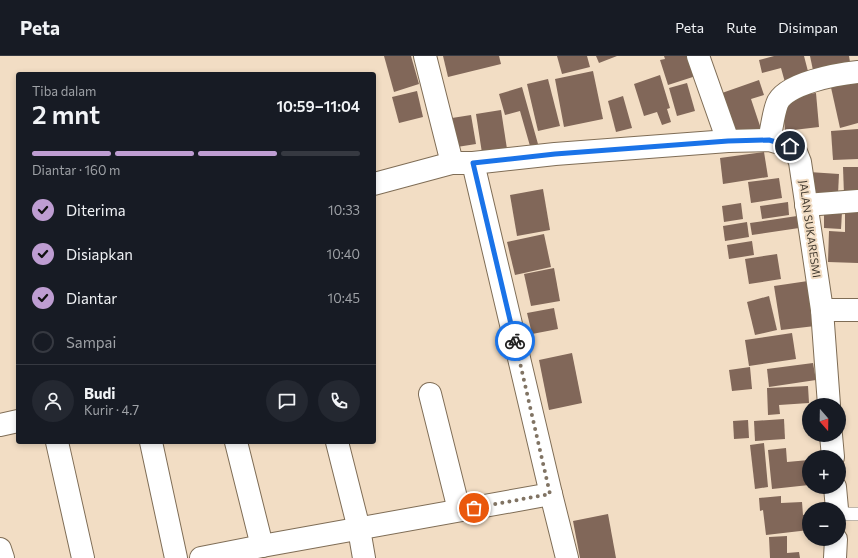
<!DOCTYPE html>
<html lang="id">
<meta charset="utf-8">
<style>
:root{--surface:#171b24;--page:#242831;--text:#f1f3f6;--muted:#9ea1a6;--line:#363941;--accent:#be9dd2}
body{margin:0;font-family:Commissioner,sans-serif;background:var(--page);color:var(--text);height:100vh;display:flex;flex-direction:column;font-size:15px;white-space:nowrap}
*{box-sizing:border-box;margin:0}
p{font-size:13px;color:var(--muted)}
.icon{flex:none;width:22px;height:22px;fill:none;stroke:currentColor;stroke-width:2;stroke-linecap:round;stroke-linejoin:round}
.map{position:relative;flex:1;overflow:hidden}
.drawer{position:absolute;left:16px;top:16px;width:360px;height:372px;display:flex;flex-direction:column;background:var(--surface);border-radius:4px;box-shadow:0 2px 6px #0003}
.drawer>*{flex:none}
.needle{width:26px;rotate:160deg}
.fabs{position:absolute;left:802px;top:342px;display:grid;gap:8px}
.fabs a{display:grid;place-items:center;width:44px;height:44px;border-radius:50%;background:var(--surface);box-shadow:0 2px 6px #0003;font-size:20px}
.pin{position:absolute;display:grid;place-items:center;width:34px;height:34px;color:#fff;margin:-17px;border:2px solid #fff;border-radius:50%;box-shadow:0 1px 4px #0007}
.courier{position:absolute;display:grid;place-items:center;width:40px;height:40px;margin:-20px;border:3px solid #1a73e8;border-radius:50%;background:#fff;color:#222;box-shadow:0 1px 5px #0007}
.head em{font-style:normal;font-weight:600}
.head div{display:flex;flex-direction:column-reverse}
.head{display:flex;align-items:center;justify-content:space-between;height:68px;padding:0 16px}
h1{font-size:26px;font-weight:600;line-height:30px}
.bar{display:grid;grid-template-columns:repeat(4,1fr);gap:6px 4px;align-content:center;height:48px;padding:0 16px}
.bar i{height:5px;border-radius:3px;background:var(--line)}
.bar .on{background:var(--accent)}
.bar p{grid-column:span 4}
.line{display:flex;align-items:center;gap:10px;padding:0 16px;border-top:1px solid var(--line)}
.line div{flex:1}
.round{display:grid;place-items:center;flex:none;width:42px;height:42px;border-radius:21px;background:var(--page)}
ol{padding:0 16px;list-style:none}
li{display:flex;align-items:center;gap:12px;height:44px}
li p{margin-inline-start:auto}
li .icon{padding:4px;border-radius:50%;background:var(--accent);color:#111;stroke-width:4}
li:last-child{color:var(--muted)}
li i{width:22px;height:22px;border:2px solid var(--line);border-radius:50%}
header{display:flex;align-items:center;gap:24px;box-sizing:border-box;height:56px;padding:0 20px;background:var(--surface);border-bottom:1px solid var(--line)}
header strong{font-size:19px}
nav{display:flex;gap:22px;margin-inline-start:auto;font-size:14px}
.map>svg:first-child{display:block}
</style>
<header>
<strong>Peta</strong>
<nav><a>Peta</a><a>Rute</a><a>Disimpan</a></nav>
</header>
<div class="map">
<svg width="858" height="502" viewBox="0 0 858 502">
<rect width="100%" height="100%" fill="#f2ddc4"/>
<!-- building -->
<g fill="#816759">
<polygon points="384,0 411,0 419,28 394,36"/>
<polygon points="443,0 499,0 501,8 448,21"/>
<polygon points="557,0 587,0 590,11 562,18"/>
<polygon points="596,0 617,0 599,7"/>
<polygon points="664,0 693,0 699,19 668,29 660,4 665,3"/>
<polygon points="774,0 804,0 810,23 786,30 781,12 762,17 759,4"/>
<polygon points="810,0 849,0 851,12 814,19"/>
<polygon points="593,15 603,63 564,71 555,23"/>
<polygon points="660,19 670,52 667,53 671,66 662,69 657,56 644,60 634,28"/>
<polygon points="858,21 858,67 840,72 830,27"/>
<polygon points="548,23 560,70 538,75 527,28"/>
<polygon points="759,24 764,39 751,43 762,76 733,81 722,37"/>
<polygon points="687,27 695,55 677,60 669,32"/>
<polygon points="522,31 538,88 530,90 520,55 505,59 499,38"/>
<polygon points="417,35 423,61 399,67 392,41"/>
<polygon points="816,37 819,71 785,75 782,41"/>
<polygon points="623,40 632,72 616,76 608,45"/>
<polygon points="501,54 507,93 482,97 476,58"/>
<polygon points="471,59 476,88 457,91 452,62"/>
<polygon points="858,73 858,103 833,104 831,75"/>
<polygon points="764,96 768,121 723,128 720,102"/>
<polygon points="843,111 858,111 858,138 844,139"/>
<polygon points="809,116 839,118 838,138 808,136"/>
<polygon points="779,122 782,142 751,147 748,126"/>
<polygon points="543,133 550,174 517,180 510,139"/>
<polygon points="788,146 789,159 762,163 760,150"/>
<polygon points="741,147 743,163 724,166 722,150"/>
<polygon points="845,155 858,155 858,207 828,206 829,175 845,176"/>
<polygon points="824,156 842,156 841,173 824,172"/>
<polygon points="797,160 799,172 752,179 750,167"/>
<polygon points="747,166 749,181 725,185 723,170"/>
<polygon points="544,178 551,211 515,219 507,186"/>
<polygon points="752,185 754,199 729,203 727,189"/>
<polygon points="777,198 781,223 749,228 745,203"/>
<polygon points="554,212 560,245 531,250 524,218"/>
<polygon points="808,225 815,270 781,274 774,230"/>
<polygon points="769,240 777,274 755,279 747,246"/>
<polygon points="554,252 558,273 532,278 527,257"/>
<polygon points="792,277 796,303 749,310 745,284"/>
<polygon points="572,297 582,347 549,354 539,304"/>
<polygon points="813,307 816,324 769,331 767,313"/>
<polygon points="750,311 752,333 732,335 729,314"/>
<polygon points="808,330 809,347 779,349 780,358 768,359 767,332"/>
<polygon points="784,363 785,383 755,385 754,365"/>
<polygon points="748,364 749,382 734,383 733,365"/>
<polygon points="764,387 768,431 755,433 750,389"/>
<polygon points="786,392 787,406 809,404 809,429 772,433 768,394"/>
<polygon points="781,440 781,447 802,446 803,459 809,458 809,474 766,479 763,454 760,455 759,442"/>
<polygon points="608,458 616,502 580,502 573,465"/>
<polygon points="787,480 787,497 799,496 800,502 770,502 769,481"/>
</g>
<g fill="none" stroke-linecap="round" stroke-linejoin="round">
<defs>
<polyline id="lane" points="839,458 858,458"/>
<g id="street">
<polyline points="425,0 452,107 473,107 555,98 728,85 769,84 790,90 796,96 800,106 822,254 829,349"/>
<polyline points="698,0 728,85"/>
<path d="M769,84C772,72 773,59 777,48C784,27 839,18 858,16"/>
<polyline points="473,107 551,438 567,502"/>
<polyline points="374,128 452,107"/>
<polyline points="806,149 858,145"/>
<polyline points="822,254 858,254"/>
<polyline points="430,338 459,454"/>
<polyline points="0,369 18,365"/>
<polyline points="831,379 833,401"/>
<polyline points="57,386 83,502"/>
<polyline points="151,386 176,502"/>
<polyline points="236,386 262,490"/>
<polyline points="337,386 359,473 364,502"/>
<polyline points="835,431 837,453"/>
<polyline points="0,493 3,502"/>
<polyline points="201,502 262,490 551,438"/>
<polyline points="835,502 836,483"/>
</g>
</defs>
<!-- lane casing -->
<use href="#lane" stroke="#7f6d56" stroke-width="14"/>
<!-- street casing -->
<use href="#street" stroke="#7f6d56" stroke-width="24"/>
<!-- lane -->
<use href="#lane" stroke="#fff" stroke-width="13"/>
<!-- street -->
<use href="#street" stroke="#fff" stroke-width="22"/>
</g>
<g fill="none" stroke-linecap="round" stroke-linejoin="round">
<!-- done -->
<polyline stroke="#807363" stroke-width="4" stroke-dasharray="0 7.2" points="474,452 550,438 515,285"/>
<!-- route -->
<polyline stroke="#1a73e8" stroke-width="5" points="515,285 473,107 555,98 728,85 769,84 790,90"/>
</g>
<g text-anchor="middle" stroke-width="4" stroke-linejoin="round" paint-order="stroke">
<!-- street labels -->
<g font-size="11" fill="#423a2f" stroke="#f2ddc4">
<text transform="translate(810 173) rotate(82)" y="4">JALAN SUKARESMI</text>
</g>
</g>
</svg>
<div class="fabs">
<a><svg class="needle" viewBox="-14 -14 28 28"><path d="M0-13l5 13h-10z" fill="#e53935"/><path d="M0 13l5-13h-10z" fill="#9ea1a6"/></svg></a>
<a>+</a>
<a>−</a>
</div>
<div class="pin" style="left:474px;top:452px;background:#ea580c"><svg class="icon" aria-label="bag" viewBox="0 0 24 24"><path d="M5 8h14l-1 12H6zM9 8a3 3 0 0 1 6 0"/></svg></div>
<div class="pin" style="left:790px;top:90px;background:#1f2937"><svg class="icon" aria-label="home" viewBox="0 0 24 24"><path d="M3 11l9-7 9 7M6 9v11h12V9"/></svg></div>
<div class="courier" style="left:515px;top:285px"><svg class="icon" aria-label="bike" viewBox="0 0 24 24"><circle cx="6" cy="16" r="4"/><circle cx="18" cy="16" r="4"/><path d="M6 16l4-8h5l3 8M10 8l3 8H6M13 5h3"/></svg></div>
<section class="drawer">
<div class="head"><div><h1>2 mnt</h1><p>Tiba dalam</p></div><em>10:59–11:04</em></div>
<div class="bar"><i class="on"></i><i class="on"></i><i class="on"></i><i></i><p>Diantar · 160 m</p></div>
<ol>
<li><svg class="icon" aria-label="check" viewBox="0 0 24 24"><path d="M5 12l5 5 9-10"/></svg>Diterima<p>10:33</p></li>
<li><svg class="icon" aria-label="check" viewBox="0 0 24 24"><path d="M5 12l5 5 9-10"/></svg>Disiapkan<p>10:40</p></li>
<li><svg class="icon" aria-label="check" viewBox="0 0 24 24"><path d="M5 12l5 5 9-10"/></svg>Diantar<p>10:45</p></li>
<li><i></i>Sampai</li>
</ol>
<div class="line" style="height:72px"><a class="round"><svg class="icon" aria-label="person" viewBox="0 0 24 24"><circle cx="12" cy="8" r="4"/><path d="M4 21q1-7 8-7t8 7"/></svg></a><div><b>Budi</b><p>Kurir · 4.7</p></div><a class="round"><svg class="icon" aria-label="chat" viewBox="0 0 24 24"><path d="M4 5h16v11H9l-5 4z"/></svg></a><a class="round"><svg class="icon" aria-label="phone" viewBox="0 0 24 24"><path d="M5 4h4l2 5-3 2q2 4 5 5l2-3 5 2v4C11 20 4 13 5 4z"/></svg></a></div>
</section>
</div>
